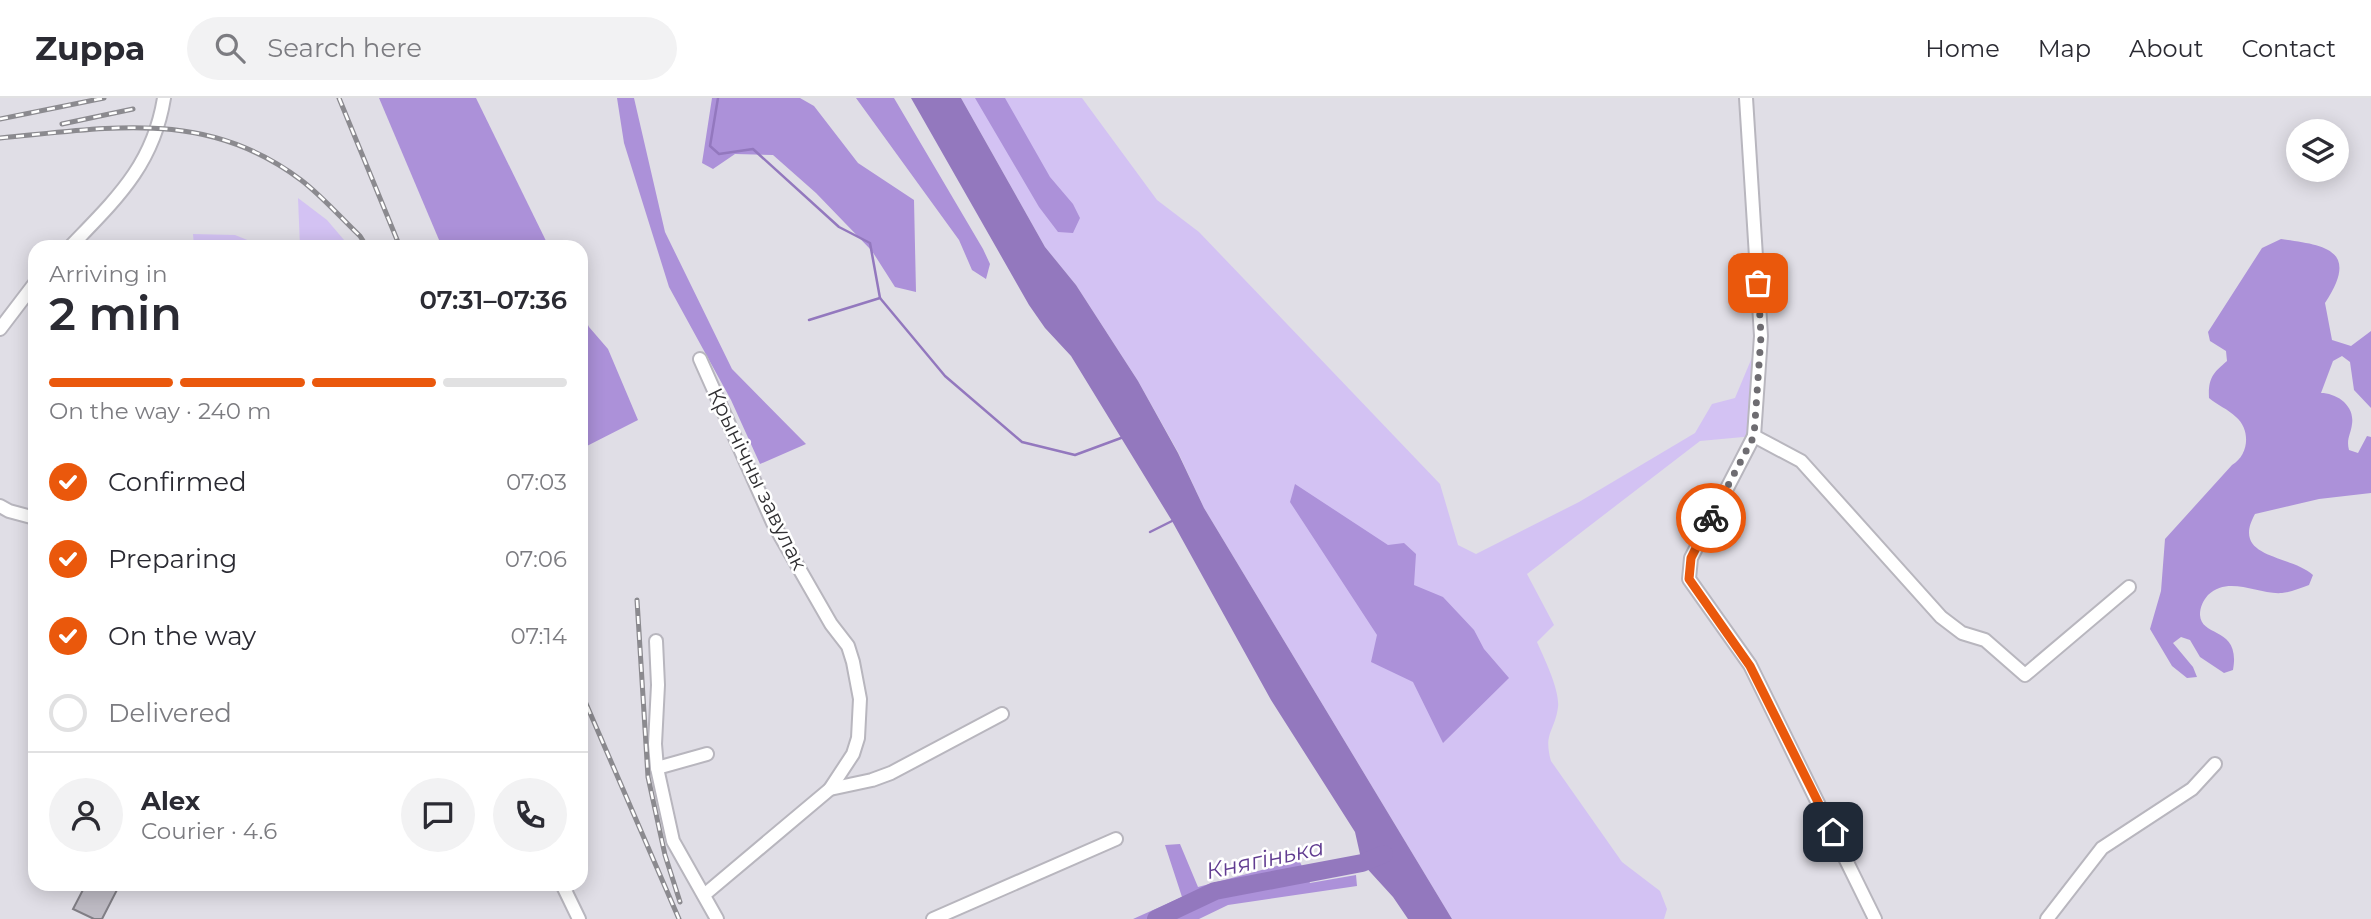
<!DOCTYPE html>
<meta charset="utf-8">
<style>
:root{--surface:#fff;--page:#f2f2f3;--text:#2b2b33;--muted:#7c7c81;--line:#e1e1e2;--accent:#ea580c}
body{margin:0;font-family:Montserrat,sans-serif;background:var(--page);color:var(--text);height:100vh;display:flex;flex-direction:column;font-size:26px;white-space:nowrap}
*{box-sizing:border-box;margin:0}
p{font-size:23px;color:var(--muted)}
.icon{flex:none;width:38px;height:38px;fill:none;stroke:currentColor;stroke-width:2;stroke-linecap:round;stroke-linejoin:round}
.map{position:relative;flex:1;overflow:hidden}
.drawer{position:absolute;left:28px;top:142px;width:560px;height:651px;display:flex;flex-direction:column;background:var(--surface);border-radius:21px;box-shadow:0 4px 18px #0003}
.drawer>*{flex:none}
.fabs{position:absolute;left:2286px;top:21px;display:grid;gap:14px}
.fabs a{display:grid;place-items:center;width:63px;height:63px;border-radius:50%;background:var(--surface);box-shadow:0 4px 18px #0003;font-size:35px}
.pin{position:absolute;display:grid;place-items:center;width:60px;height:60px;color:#fff;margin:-30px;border-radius:14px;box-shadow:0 4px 10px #0006}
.courier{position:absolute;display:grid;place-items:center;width:70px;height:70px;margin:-35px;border:5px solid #ea580c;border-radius:50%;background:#fff;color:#222;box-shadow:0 2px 9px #0007}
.summary em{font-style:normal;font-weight:600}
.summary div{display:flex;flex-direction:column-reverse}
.summary{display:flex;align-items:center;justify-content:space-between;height:119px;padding:0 21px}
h1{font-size:46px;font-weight:600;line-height:52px}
.bar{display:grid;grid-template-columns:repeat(4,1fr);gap:10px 7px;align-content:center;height:84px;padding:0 21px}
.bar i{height:9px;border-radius:5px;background:var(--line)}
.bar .current{background:var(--accent)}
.bar p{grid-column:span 4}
.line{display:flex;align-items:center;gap:18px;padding:0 21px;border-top:2px solid var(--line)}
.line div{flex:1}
.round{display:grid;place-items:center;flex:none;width:74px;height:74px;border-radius:37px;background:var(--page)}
ol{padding:0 21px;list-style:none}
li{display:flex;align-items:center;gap:21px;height:77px}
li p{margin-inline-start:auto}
li .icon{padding:7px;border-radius:50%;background:var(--accent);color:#fff;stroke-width:4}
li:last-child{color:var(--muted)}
li i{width:38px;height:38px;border:4px solid var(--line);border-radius:50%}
header{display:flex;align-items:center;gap:42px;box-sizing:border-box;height:98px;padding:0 35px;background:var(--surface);border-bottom:2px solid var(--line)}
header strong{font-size:33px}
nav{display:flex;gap:38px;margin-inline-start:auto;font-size:24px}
.search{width:490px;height:63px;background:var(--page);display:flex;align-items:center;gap:18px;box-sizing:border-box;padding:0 24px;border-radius:38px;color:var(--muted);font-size:26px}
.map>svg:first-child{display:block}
</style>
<header>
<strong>Zuppa</strong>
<div class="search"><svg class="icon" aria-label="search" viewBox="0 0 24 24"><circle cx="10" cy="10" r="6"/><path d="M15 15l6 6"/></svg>Search here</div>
<nav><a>Home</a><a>Map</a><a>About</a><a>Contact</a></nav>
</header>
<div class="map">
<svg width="2371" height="821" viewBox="0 0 2371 821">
<rect width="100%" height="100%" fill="#e0dee6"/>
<!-- green -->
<g fill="#d3c2f3">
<path d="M961,0H1082L1157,102L1199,134L1440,386L1458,447L1476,456L1579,404L1695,335L1712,306L1735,300L1761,238L1754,338L1700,343L1527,476L1554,527L1537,544C1544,560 1560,592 1558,609C1555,633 1543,635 1551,663L1622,764L1660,793L1667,811L1664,821H1452L1204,410L1178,354L1138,283L1076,187L1045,149Z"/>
<polygon points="298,100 327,122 350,149 300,149"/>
<polygon points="193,136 235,137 265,149 194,149"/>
</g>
<!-- forest -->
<g fill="#ac91d9">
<polygon points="379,0 476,0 549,149 442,149"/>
<polygon points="617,0 634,0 665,134 732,271 806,346 760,366 731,302 669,189 624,45"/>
<polygon points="712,0 800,0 814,8 858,65 914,102 916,194 895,189 872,153 816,95 773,57 735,56 713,71 702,65"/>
<polygon points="856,0 894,0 983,151 990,166 986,181 972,172 959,142"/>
<polygon points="975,0 1005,0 1050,79 1073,106 1080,120 1073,135 1058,134 1039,109"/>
<path d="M2281,141C2326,147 2360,152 2325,205L2332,242L2351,248L2371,233V310L2354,292L2350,264L2342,258L2333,263L2321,295C2336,295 2355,307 2352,326C2351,336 2346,341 2349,352L2358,355L2367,338L2371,339V395L2319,401L2255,416C2230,461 2290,456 2313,477L2309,487C2301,490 2291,494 2282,495C2258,497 2229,477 2208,497C2203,503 2200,509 2200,517C2201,540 2241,528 2233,572L2224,575L2200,559L2190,542L2181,539L2173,545L2193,569L2197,579L2187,580L2172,568L2150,531L2161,493L2165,441L2232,367C2249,357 2251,332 2236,319C2228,311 2217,307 2209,300C2208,280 2213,275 2227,263L2226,253L2210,243L2208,234L2262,150Z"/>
<polygon points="581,213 589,229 608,251 638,322 581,351"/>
<polygon points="1295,386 1388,447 1404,445 1416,456 1414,487 1443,499 1474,532 1484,551 1509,580 1443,645 1413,584 1371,564 1377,537 1290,404"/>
<polygon points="1180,746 1198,789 1299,762 1310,785 1356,777 1357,788 1228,807 1199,821 1133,821 1182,799 1165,747"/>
</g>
<!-- water -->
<polygon fill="#9378be" points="911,0 961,0 1045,149 1076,187 1138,283 1178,355 1204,410 1452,821 1408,821 1393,799 1362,765 1355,734 1271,602 1172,423 1071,258 1045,230 1029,207"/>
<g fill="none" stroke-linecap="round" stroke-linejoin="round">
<!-- stream -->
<g stroke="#9378be" stroke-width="2.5">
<polyline points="718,0 710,48 719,56 753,51 839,129 870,145 880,200"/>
<polyline points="809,222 880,200 945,278 1022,344 1075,357 1121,340"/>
<polyline points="1150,434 1172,423"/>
</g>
<!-- river -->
<polyline stroke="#9378be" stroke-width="18" points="1156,821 1215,793 1362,765 1384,756"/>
</g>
<!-- building -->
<polygon fill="#bebbc4" stroke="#807e85" stroke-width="2" points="86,786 120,786 102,821 94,821 73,811"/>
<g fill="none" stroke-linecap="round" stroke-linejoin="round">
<defs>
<g id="street">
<polyline points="1746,0 1761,238 1754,338 1691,460 1689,481 1750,567 1875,821"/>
<path d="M70,149C115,102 153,68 164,0"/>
<polyline points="0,231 35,185"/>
<polyline points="700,261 773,425 831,526 848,548 853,564 860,601 858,640 853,656 830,691"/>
<polyline points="1754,338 1801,363 1941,519 1962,535 1985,542 2025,577 2129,489"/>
<polyline points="0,408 9,413 35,420"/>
<polyline points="656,543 658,587 655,646 657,670"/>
<polyline points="707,656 657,670 673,743 717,821"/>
<polyline points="562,786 579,821"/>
<polyline points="704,797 830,691 872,682 891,675 1002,616"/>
<polyline points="933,821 1116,741"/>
<polyline points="2047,821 2102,750 2192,691 2215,666"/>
</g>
</defs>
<!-- street casing -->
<use href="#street" stroke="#b8b6be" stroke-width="16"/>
<!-- street -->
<use href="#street" stroke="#fff" stroke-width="12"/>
<defs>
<g id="rail">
<polyline points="339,0 400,149"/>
<polyline points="0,21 104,0"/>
<polyline points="62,26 133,11"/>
<path d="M0,40C109,30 206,10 301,82C322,98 340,119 360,138L367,149"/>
<polyline points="637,502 648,679 665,757 680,804"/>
<polyline points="581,594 679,821"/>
</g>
</defs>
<!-- rail casing -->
<use href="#rail" stroke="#8b8a8f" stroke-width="5"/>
<!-- rail -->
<use href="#rail" stroke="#fff" stroke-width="2.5" stroke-dasharray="8" stroke-linecap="butt"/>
</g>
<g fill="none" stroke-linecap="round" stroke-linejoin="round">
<!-- done -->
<polyline stroke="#6e6c71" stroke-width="7" stroke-dasharray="0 12.6" points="1711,420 1754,338 1761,238 1758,185"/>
<!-- route -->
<polyline stroke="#ea580c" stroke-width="9" points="1711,420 1691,460 1689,481 1750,568 1833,734"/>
</g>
<g text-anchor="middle" stroke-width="5" stroke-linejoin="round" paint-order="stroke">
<!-- street labels -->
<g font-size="21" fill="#302f32" stroke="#fff">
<text transform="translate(757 381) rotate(64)" y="7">Крынічны завулак</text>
</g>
<!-- water labels -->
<g font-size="23" font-style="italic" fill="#613c91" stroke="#fff">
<text transform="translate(1265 761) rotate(-12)" y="8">Княгінька</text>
</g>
</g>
</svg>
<div class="fabs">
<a><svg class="icon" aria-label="layers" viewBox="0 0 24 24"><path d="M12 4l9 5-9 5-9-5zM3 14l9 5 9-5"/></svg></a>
</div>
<div class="pin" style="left:1758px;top:185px;background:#ea580c"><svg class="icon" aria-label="bag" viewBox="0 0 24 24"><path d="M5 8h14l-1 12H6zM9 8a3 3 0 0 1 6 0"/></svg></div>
<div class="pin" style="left:1833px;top:734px;background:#1f2937"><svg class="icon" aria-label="home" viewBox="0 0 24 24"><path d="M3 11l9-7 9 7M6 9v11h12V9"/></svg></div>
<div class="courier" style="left:1711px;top:420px"><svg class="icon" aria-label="bike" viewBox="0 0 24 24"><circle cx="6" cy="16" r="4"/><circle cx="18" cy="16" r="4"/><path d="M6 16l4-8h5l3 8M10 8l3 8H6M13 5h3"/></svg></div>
<section class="drawer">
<div class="summary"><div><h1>2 min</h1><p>Arriving in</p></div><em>07:31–07:36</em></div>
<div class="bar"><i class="current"></i><i class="current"></i><i class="current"></i><i></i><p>On the way · 240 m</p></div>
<ol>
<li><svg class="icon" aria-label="check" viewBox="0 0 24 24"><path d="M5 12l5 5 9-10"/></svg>Confirmed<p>07:03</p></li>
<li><svg class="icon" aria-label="check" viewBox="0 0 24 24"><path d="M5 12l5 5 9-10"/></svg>Preparing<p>07:06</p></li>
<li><svg class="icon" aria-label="check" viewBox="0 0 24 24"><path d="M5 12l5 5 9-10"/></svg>On the way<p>07:14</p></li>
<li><i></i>Delivered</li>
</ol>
<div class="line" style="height:126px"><a class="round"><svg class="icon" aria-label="person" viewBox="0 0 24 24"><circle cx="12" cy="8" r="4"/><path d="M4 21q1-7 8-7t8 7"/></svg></a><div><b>Alex</b><p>Courier · 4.6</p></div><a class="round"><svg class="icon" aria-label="chat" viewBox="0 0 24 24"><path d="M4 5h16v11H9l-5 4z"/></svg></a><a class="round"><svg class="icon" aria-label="phone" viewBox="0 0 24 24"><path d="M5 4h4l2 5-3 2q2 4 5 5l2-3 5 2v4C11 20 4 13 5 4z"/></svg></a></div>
</section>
</div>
